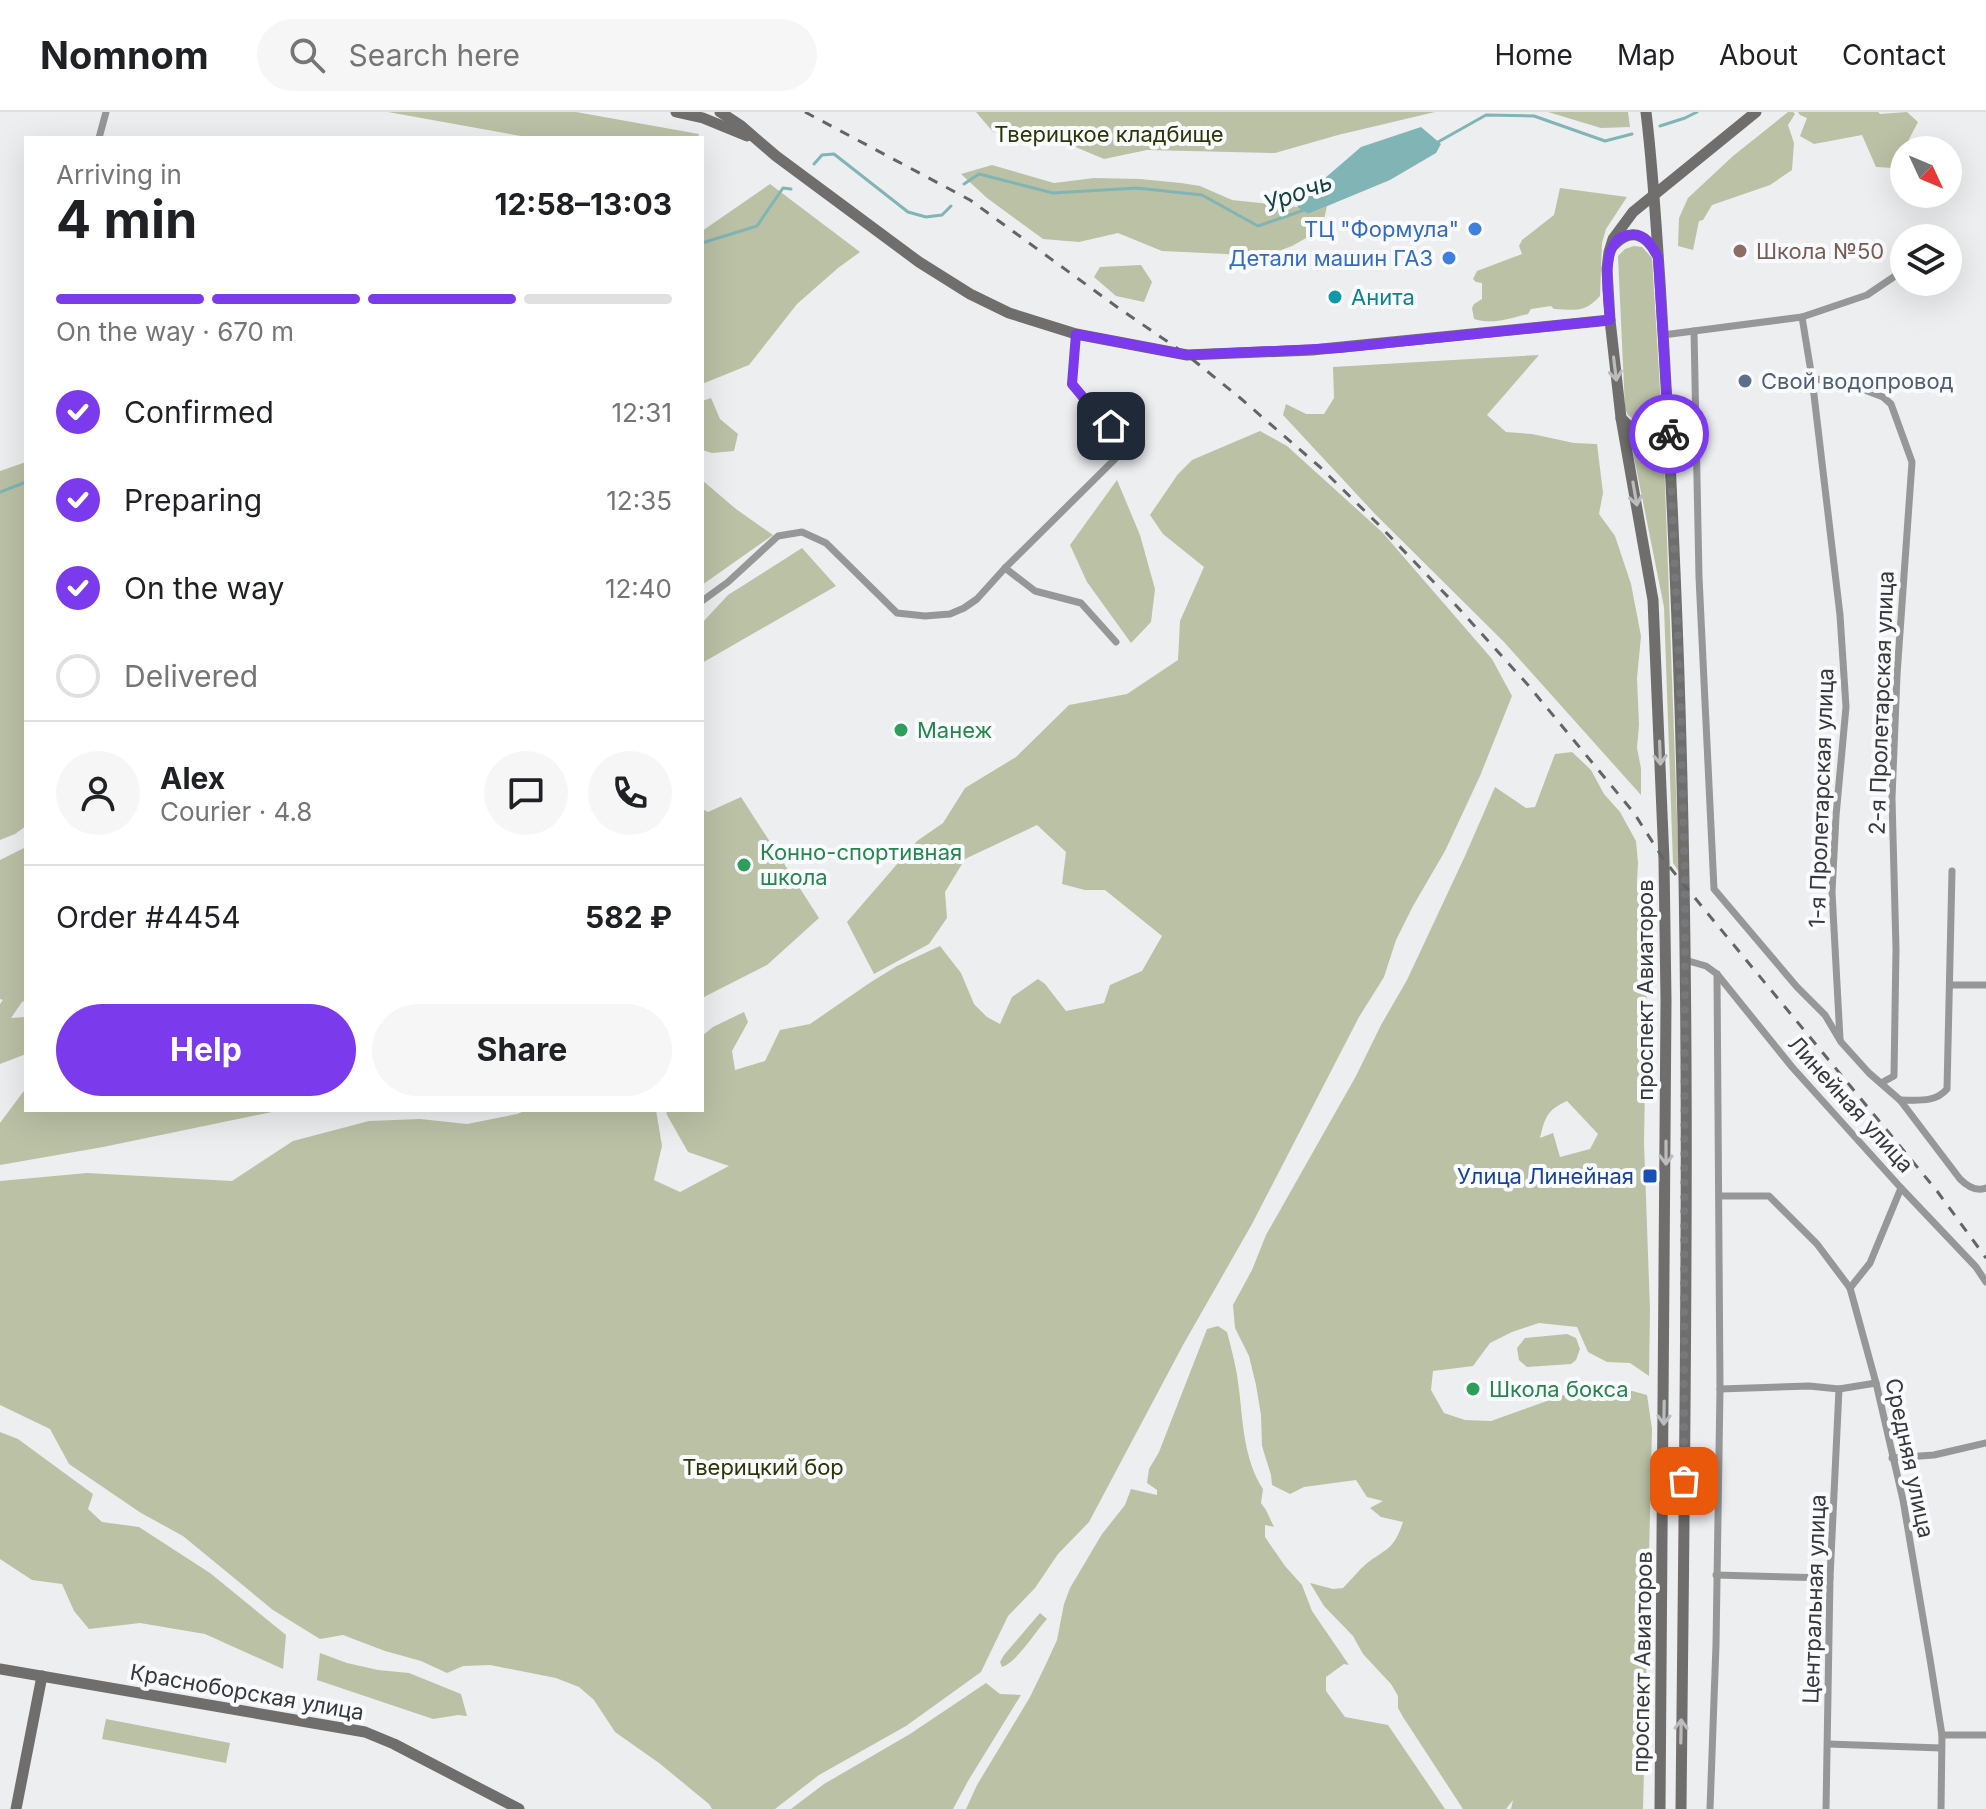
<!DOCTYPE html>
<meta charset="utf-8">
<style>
:root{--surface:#fff;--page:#f6f6f6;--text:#202124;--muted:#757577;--line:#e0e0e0;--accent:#7c3aed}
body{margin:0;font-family:Inter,sans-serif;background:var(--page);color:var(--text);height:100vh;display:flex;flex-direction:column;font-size:30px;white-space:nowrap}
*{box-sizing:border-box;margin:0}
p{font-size:26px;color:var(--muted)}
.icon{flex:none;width:44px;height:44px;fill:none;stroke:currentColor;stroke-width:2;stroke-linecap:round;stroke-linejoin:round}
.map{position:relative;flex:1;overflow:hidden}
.panel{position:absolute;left:24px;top:24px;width:680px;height:976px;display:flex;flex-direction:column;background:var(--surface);border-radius:0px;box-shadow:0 8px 32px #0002}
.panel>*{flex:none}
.needle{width:52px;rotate:134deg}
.tools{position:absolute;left:1890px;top:24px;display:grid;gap:16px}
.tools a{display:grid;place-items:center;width:72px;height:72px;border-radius:50%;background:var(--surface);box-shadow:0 8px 32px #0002;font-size:40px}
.pin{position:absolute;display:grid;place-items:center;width:68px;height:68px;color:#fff;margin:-34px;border-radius:16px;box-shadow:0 4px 12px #0006}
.courier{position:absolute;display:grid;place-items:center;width:80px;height:80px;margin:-40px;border:6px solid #7c3aed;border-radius:50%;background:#fff;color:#222;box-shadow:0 2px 10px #0007}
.summary em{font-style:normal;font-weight:700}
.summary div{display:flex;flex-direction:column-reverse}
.summary{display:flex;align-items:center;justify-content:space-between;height:136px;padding:0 32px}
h1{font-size:52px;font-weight:700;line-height:60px}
.bar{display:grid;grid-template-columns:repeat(4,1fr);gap:12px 8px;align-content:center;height:96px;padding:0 32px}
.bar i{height:10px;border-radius:6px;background:var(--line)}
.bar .on{background:var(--accent)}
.bar p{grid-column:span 4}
.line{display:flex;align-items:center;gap:20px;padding:0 32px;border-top:2px solid var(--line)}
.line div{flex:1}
.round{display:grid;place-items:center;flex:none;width:84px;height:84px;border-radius:42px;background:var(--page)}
ol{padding:0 32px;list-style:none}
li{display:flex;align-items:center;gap:24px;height:88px}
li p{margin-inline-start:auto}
li .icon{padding:8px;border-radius:50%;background:var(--accent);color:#fff;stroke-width:4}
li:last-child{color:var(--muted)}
li i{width:44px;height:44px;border:4px solid var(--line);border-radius:50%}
.button{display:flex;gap:16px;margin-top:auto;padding:16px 32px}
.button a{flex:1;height:92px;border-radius:48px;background:var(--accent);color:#fff;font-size:32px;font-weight:700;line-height:92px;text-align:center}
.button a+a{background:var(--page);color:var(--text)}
header{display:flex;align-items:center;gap:48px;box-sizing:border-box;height:112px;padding:0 40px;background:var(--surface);border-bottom:2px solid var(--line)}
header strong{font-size:38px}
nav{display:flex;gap:44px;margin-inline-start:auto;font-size:28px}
.search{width:560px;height:72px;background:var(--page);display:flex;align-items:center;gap:20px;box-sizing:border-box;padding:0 28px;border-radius:44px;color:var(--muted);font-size:30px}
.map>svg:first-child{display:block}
</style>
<header>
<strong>Nomnom</strong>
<div class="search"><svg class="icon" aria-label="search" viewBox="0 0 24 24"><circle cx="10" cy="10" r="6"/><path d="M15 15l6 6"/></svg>Search here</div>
<nav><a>Home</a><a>Map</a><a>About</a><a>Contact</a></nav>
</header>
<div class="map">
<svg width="1986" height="1697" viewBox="0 0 1986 1697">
<rect width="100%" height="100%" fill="#edeef0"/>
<!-- green -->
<g fill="#bbc1a5" fill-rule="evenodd">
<polygon points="388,0 576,0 699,22 698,26 532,26"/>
<polygon points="976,0 1435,0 1338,23 1275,41 1147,38 1104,47 1066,31 1053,27 993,20"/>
<polygon points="1548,0 1628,0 1630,15 1601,16"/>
<polygon points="1788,0 1793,0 1795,2 1788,13 1794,31 1792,58 1770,73 1712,93 1703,108 1699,109 1693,138 1678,134 1679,106 1688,86 1733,44"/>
<polygon points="1798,0 1878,0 1880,2 1907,0 1918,10 1894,56 1876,55 1862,23 1814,32 1800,24 1807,6 1800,3"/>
<polygon points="992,53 1054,71 1094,66 1140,67 1181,71 1200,74 1232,88 1297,95 1308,102 1327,94 1322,117 1292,134 1260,146 1226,142 1162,139 1118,121 1079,130 1043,127 987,86 961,62"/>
<polygon points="770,72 860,140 838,156 797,192 749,253 702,272 702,119"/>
<path d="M1560,76L1627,85L1606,117L1602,131L1600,184C1584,201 1577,198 1554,197L1551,194L1531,197L1528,202C1511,206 1492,213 1474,207L1472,196L1474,192L1482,187V171L1476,170L1473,167L1477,159L1522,142L1519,134L1522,128L1554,103Z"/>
<path d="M1634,134L1642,135L1652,146L1661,293C1657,306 1652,310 1639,311L1628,303L1625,297L1618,144L1625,137Z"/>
<polygon points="1141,153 1152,170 1144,190 1116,184 1094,165 1100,155"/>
<polygon points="1539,243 1487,303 1506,320 1532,322 1574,331 1597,332 1603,381 1599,402 1615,424 1631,472 1641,524 1637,566 1639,613 1637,636 1641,656 1641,683 1504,530 1375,402 1283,303 1286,292 1306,302 1324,302 1334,286 1333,255"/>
<polygon points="711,286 720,307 738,322 734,339 712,341 702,338 702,289"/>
<path d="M1663,318L1679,760L1673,751L1664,495L1629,320C1641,327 1651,322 1663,318Z"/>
<polygon points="1260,319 1287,334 1382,420 1492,547 1512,584 1480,664 1445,739 1413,794 1396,828 1384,865 1359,905 1252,1112 1183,1233 1089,1410 1058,1442 1035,1476 1008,1504 981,1560 906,1614 819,1663 775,1697 712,1697 709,1692 659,1651 615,1620 594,1588 579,1575 556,1566 490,1553 463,1554 447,1561 421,1549 385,1539 343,1523 320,1527 273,1498 183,1424 141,1401 69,1352 50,1317 0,1293 0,1069 87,1061 232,1069 293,1029 369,1009 420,1007 467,1012 517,1002 527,998 656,998 662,1034 654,1068 680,1080 729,1054 688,1040 667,1003 666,998 702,998 702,924 713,915 744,900 748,910 732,939 735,958 765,949 780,918 810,912 871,870 897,854 940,834 961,861 974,892 987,905 1000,912 1012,885 1038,867 1045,872 1066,899 1104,891 1110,873 1142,859 1162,824 1105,778 1085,778 1062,772 1066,740 1037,713 965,747 945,780 947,806 929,832 874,862 847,810 917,729 943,711 965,676 1016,645 1069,593 1127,582 1178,548 1180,509 1204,455 1163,422 1150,403 1178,362 1192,348"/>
<polygon points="26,350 26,714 15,722 0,728 0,359"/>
<polygon points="702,368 736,397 773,423 702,473"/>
<polygon points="1117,368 1140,423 1155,477 1151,510 1131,531 1087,470 1070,433"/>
<polygon points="802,436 836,474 702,551 702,511 728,483"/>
<path d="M1572,640L1591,658L1604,682L1620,700L1636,729L1638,751L1637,770L1648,801L1644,1031L1650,1197L1649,1264L1630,1251L1607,1250L1588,1240L1577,1215L1539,1211L1512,1220L1490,1231L1473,1254L1433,1259L1431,1278L1444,1301L1465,1308L1491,1309L1569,1281L1603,1271L1647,1283L1652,1317L1643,1697H1511L1513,1688L1506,1697H1463L1403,1605L1398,1596V1584L1391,1572L1363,1542L1353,1524L1324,1494L1310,1471L1333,1477L1343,1476C1351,1468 1358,1459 1366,1452C1388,1435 1393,1439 1403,1410L1381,1405L1370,1396L1383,1389L1367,1385L1356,1368L1304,1375L1290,1382L1272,1373L1271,1363L1262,1334L1261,1303L1256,1273L1249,1244L1235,1216L1233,1193L1252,1158L1266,1123L1356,964L1381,913L1407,868L1465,744L1495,675L1526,696L1535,695L1555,642ZM1567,989L1598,1022L1590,1037L1560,1045L1553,1021L1540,1026C1545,1005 1547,998 1567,989Z"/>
<polygon points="741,685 819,806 767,853 702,886 702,697 708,700"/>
<polygon points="26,735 26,888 22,890 11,906 26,905 26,942 0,952 0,892 3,888 0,887 0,748"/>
<polygon points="26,979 26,998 282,998 103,1035 0,1053 0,1011 23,980"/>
<path d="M1218,1214L1227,1220C1232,1239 1237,1258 1239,1277C1243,1311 1244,1348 1263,1377L1261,1391L1266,1398L1274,1415L1265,1413V1425L1285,1454L1302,1473L1312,1499L1349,1553L1344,1552L1326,1565V1579L1345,1605L1388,1613L1445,1697H966L977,1673L1030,1585L1046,1552L1057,1528L1064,1492L1070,1476L1102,1422L1125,1393L1131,1377L1157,1383V1378L1147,1371L1149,1357L1159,1340L1207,1217Z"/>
<polygon points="1567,1222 1576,1226 1580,1237 1576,1248 1571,1252 1527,1255 1519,1248 1517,1236 1525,1226"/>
<polygon points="0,1320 18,1327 93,1382 88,1397 102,1410 139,1415 210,1461 286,1523 283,1557 205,1522 140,1511 89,1517 74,1499 62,1472 32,1468 0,1447"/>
<path d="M1040,1501L1047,1507C1034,1521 1018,1549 1002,1555L1000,1550L1004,1543Z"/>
<polygon points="320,1541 347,1551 378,1558 409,1561 461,1582 467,1604 458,1603 433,1607 317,1568"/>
<polygon points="986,1571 1000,1582 1021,1583 968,1669 953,1697 791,1697 824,1672 910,1622"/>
<polygon points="106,1607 230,1631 226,1651 102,1627"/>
</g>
<!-- water -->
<polygon fill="#81b4b5" points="1421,15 1441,32 1436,41 1390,68 1308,102 1297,95 1317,73 1361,35"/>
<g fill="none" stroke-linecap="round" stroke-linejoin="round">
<!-- stream -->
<g stroke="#81b4b5" stroke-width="3">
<polyline points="1660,14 1685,6 1697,0"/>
<polyline points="1438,30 1486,3 1534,4 1605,29 1632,22"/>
<polyline points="814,52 822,43 834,42 908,100 926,105 942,103 951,94"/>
<polyline points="964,72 979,62 1053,81 1137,76 1202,83 1258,114 1307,97"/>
<polyline points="702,131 757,114 783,76 791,77"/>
<polyline points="0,380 26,370"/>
</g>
<!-- street -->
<g stroke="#989797" stroke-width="7">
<polyline points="99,26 106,0"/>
<polyline points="1802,205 1812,266 1840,503 1846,595 1836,704 1832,780 1840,927"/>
<path d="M1694,219L1699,465L1714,777L1797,875L1825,903L1841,930L1869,961L1900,988L1960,1067C1967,1074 1976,1080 1986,1076"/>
<polyline points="1663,223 1802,205 1867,183 1904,158"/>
<polyline points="1812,266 1862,277 1883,285 1891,292 1912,350 1897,563 1892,686 1896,837 1894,964 1881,971"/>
<polyline points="1005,456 1035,479 1081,491 1116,530"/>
<path d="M702,489L728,470L778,424L802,420L826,431L897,501L925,504L950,502L964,496L977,487L1005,456L1116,346C1118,318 1111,316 1093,297C1085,289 1079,280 1072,272L1076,222"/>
<polyline points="1685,848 1706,854 1717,862 1792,955 1901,1076 1976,1155 1986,1170"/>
<polyline points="1950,873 1986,873"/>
<path d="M1900,988C1918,988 1935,991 1947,977L1952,759"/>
<polyline points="1719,1084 1769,1084 1817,1132 1850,1176 1876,1271 1903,1388 1930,1547 1942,1623 1941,1697"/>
<polyline points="1850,1176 1870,1151 1901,1076"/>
<polyline points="1720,1277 1809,1274 1839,1277 1876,1271"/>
<polyline points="1892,1346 1934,1343 1986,1331"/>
<polyline points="1716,1463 1830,1466"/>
<polyline points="1942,1623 1986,1623"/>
<polyline points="1828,1632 1941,1636"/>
<polyline points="1710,1697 1716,1533 1720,1277 1717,862"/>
<polyline points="1826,1697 1830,1466 1839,1277"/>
</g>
<!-- secondary -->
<g stroke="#706e6d" stroke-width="11">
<polyline points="676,0 703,6 747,24"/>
<polyline points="720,0 740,13 776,44 919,150 970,182 1009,201 1076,222 1187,243 1312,238 1610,208"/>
<path d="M1646,0C1653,57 1656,113 1660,170C1666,267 1671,363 1675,460C1693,872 1685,1285 1681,1697"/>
<path d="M1614,133C1630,116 1645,121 1656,141"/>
<path d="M1621,306C1635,323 1657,328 1667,304"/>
<polyline points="0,1557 365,1620 394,1632 519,1697"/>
<polyline points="16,1697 42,1564"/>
<polyline points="1660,1697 1666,889 1664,748 1653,488 1621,306 1610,208 1607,157 1609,140 1613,127 1633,100 1756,0"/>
</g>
<!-- rail -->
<polyline stroke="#636466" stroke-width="3" stroke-dasharray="10 10" stroke-linecap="butt" points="805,0 970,88 1117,195 1187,243 1239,285 1320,355 1378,412 1452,489 1528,573 1634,701 1664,748 1685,774 1937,1079 1986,1146"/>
</g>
<!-- one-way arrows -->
<defs><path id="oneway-shaft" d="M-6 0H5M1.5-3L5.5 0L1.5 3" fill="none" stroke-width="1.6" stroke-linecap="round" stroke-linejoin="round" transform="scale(2)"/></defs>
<g stroke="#bcbcbd">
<use href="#oneway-shaft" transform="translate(1615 257) rotate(83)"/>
<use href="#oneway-shaft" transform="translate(1635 382) rotate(80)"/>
<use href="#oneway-shaft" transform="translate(1660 641) rotate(88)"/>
<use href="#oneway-shaft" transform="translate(1666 1041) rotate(90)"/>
<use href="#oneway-shaft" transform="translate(1664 1301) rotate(91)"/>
<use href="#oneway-shaft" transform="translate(1681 1619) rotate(-89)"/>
</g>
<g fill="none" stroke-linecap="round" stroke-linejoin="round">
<!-- done -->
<polyline stroke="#77787a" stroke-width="8" stroke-dasharray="0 14.4" points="1669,322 1680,568 1685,774 1684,1369"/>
<!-- route -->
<path stroke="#7c3aed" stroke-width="10" d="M1111,314L1092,296L1072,272L1076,222L1187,243L1339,236L1610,208C1609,186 1597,126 1630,123C1645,121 1652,134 1658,145L1669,322"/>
</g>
<!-- markers -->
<g fill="#3f7fe0" stroke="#fafbfe" stroke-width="3">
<circle cx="1475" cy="117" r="8"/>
<circle cx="1449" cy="146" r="8"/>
</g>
<circle fill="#8d6e63" stroke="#fafbfe" stroke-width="3" cx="1740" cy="139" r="8"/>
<circle fill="#0f9aa8" stroke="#fafbfe" stroke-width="3" cx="1335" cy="185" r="8"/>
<circle fill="#5c6f8a" stroke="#fafbfe" stroke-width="3" cx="1745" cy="269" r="8"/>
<g fill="#2e9e5b" stroke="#fafbfe" stroke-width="3">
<circle cx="901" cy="618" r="8"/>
<circle cx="744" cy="753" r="8"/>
<circle cx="1473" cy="1277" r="8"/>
</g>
<rect fill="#1a4fb4" stroke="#fafbfe" stroke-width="3" x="1642" y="1056" width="16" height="16" rx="4"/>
<g text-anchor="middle" stroke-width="8" stroke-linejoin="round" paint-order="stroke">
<!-- park labels -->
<g font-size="22" fill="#2e3607" stroke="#fafbfe">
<text x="1109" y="30">Тверицкое кладбище</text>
<text x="763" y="1363">Тверицкий бор</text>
</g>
<!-- shop labels -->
<g font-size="22" fill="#366cbe" stroke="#fafbfe" text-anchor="end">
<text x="1459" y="125">ТЦ "Формула"</text>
<text x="1433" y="154">Детали машин ГАЗ</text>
</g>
<!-- education labels -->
<g font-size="22" fill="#785e54" stroke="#fafbfe" text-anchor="start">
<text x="1756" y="147">Школа №50</text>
</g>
<!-- culture labels -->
<g font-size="22" fill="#0d838f" stroke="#fafbfe" text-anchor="start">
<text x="1351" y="193">Анита</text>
</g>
<!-- service labels -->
<g font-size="22" fill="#4e5e75" stroke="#fafbfe" text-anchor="start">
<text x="1761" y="277">Свой водопровод</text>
</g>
<!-- street labels -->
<g font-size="22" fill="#38393a" stroke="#fafbfe">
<text transform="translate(1881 591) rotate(-88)" y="8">2-я Пролетарская улица</text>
<text transform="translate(1821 686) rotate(-88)" y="8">1-я Пролетарская улица</text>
<text transform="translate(1645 878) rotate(-90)" y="8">проспект Авиаторов</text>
<text transform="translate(1851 992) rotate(48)" y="8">Линейная улица</text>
<text transform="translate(1910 1346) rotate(78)" y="8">Средняя улица</text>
<text transform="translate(1814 1487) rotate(-88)" y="8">Центральная улица</text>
<text transform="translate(1642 1550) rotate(-89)" y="8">проспект Авиаторов</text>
<text transform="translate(247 1580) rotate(10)" y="8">Красноборская улица</text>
</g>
<!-- leisure labels -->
<g font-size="22" fill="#27864d" stroke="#fafbfe" text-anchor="start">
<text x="917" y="626">Манеж</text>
<text x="760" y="748">Конно-спортивная<tspan x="760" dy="25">школа</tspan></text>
<text x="1489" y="1285">Школа бокса</text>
</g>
<!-- transit labels -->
<g font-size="22" fill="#164399" stroke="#fafbfe" text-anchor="end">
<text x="1634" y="1072">Улица Линейная</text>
</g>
<!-- water labels -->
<g font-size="24" font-style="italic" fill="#154446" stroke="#fafbfe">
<text transform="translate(1298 81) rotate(-20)" y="8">Урочь</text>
</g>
</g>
</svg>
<div class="tools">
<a><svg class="needle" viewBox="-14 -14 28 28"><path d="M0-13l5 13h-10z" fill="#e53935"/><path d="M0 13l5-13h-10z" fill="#757577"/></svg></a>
<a><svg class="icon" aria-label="layers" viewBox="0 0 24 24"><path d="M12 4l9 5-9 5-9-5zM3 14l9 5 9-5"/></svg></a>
</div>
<div class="pin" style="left:1684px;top:1369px;background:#ea580c"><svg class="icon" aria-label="bag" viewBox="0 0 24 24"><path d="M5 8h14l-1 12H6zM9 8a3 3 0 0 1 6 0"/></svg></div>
<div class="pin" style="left:1111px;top:314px;background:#1f2937"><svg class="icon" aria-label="home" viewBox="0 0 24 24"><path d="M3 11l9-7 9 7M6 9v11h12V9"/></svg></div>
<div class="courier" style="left:1669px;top:322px"><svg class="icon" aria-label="bike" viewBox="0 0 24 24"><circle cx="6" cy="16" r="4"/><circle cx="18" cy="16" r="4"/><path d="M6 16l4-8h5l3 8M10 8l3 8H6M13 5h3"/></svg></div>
<section class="panel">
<div class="summary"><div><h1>4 min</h1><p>Arriving in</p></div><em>12:58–13:03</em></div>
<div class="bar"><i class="on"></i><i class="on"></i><i class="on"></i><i></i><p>On the way · 670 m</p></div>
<ol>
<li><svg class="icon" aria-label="check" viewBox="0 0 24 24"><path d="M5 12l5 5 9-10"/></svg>Confirmed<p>12:31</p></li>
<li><svg class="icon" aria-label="check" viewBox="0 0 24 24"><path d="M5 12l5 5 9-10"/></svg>Preparing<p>12:35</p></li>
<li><svg class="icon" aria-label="check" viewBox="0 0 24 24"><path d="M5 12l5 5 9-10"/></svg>On the way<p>12:40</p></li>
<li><i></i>Delivered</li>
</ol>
<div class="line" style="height:144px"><a class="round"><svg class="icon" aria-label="person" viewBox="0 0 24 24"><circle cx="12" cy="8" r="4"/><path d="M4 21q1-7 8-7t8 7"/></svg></a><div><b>Alex</b><p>Courier · 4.8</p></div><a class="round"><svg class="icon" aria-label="chat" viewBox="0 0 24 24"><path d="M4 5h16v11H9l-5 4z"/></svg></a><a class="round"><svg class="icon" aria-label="phone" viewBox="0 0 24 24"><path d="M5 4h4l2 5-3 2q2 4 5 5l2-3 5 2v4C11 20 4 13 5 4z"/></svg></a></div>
<div class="line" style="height:104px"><div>Order #4454</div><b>582 ₽</b></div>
<div class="button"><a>Help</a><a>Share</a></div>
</section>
</div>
